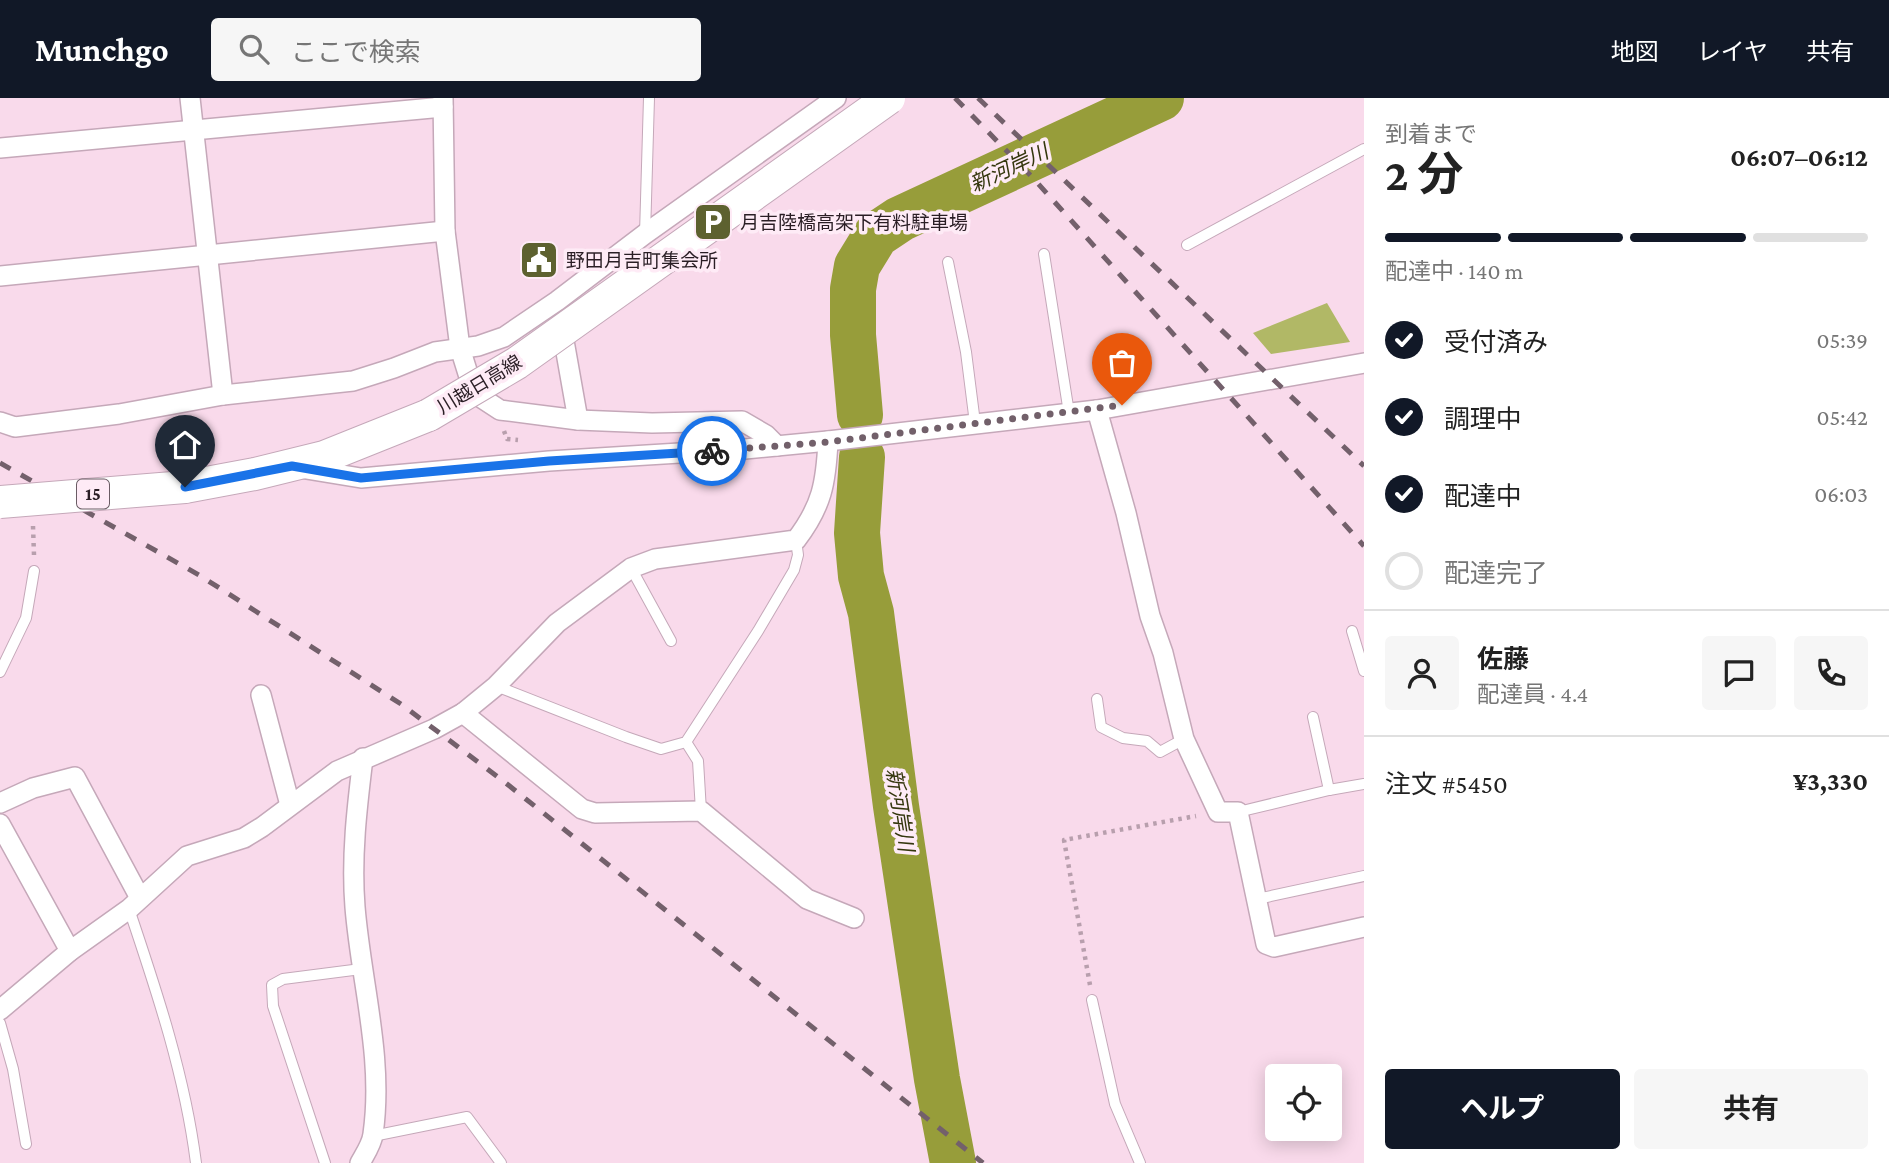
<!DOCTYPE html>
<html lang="ja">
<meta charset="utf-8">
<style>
:root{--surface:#fff;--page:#f6f6f6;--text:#222;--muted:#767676;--line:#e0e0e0;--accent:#111827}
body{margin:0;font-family:"Crimson Pro","Noto Sans JP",serif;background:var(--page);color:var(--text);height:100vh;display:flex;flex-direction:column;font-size:26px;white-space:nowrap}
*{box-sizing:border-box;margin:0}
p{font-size:23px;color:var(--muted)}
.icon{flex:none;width:38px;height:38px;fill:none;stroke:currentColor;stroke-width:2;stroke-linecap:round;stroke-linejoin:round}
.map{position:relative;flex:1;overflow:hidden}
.drawer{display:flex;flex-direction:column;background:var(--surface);width:525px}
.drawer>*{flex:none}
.controls{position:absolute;left:1265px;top:966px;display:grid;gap:14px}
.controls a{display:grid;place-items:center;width:77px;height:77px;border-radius:7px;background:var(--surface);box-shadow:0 4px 18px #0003;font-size:35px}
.pin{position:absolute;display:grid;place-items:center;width:60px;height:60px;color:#fff;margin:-72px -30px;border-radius:50% 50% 50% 0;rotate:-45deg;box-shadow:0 0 7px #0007}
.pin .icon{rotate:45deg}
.courier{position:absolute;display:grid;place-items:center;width:70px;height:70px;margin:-35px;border:5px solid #1a73e8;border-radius:50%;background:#fff;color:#222;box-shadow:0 2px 9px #0007}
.headline em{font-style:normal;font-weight:700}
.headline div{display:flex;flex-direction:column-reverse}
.headline{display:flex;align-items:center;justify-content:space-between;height:119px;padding:0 21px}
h1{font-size:46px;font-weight:700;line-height:52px}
.bar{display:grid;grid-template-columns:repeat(4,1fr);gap:10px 7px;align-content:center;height:84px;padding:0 21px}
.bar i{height:9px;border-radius:5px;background:var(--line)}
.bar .active{background:var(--accent)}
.bar p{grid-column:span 4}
.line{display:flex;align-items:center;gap:18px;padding:0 21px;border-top:2px solid var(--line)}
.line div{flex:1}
.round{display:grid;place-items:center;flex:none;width:74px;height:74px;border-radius:7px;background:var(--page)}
ol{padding:0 21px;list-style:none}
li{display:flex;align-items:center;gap:21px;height:77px}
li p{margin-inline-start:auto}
li .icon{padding:7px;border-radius:50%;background:var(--accent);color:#fff;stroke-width:4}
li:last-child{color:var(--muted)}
li i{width:38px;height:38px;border:4px solid var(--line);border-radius:50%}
.button{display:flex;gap:14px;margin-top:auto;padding:14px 21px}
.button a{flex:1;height:80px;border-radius:7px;background:var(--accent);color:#fff;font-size:28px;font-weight:700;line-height:80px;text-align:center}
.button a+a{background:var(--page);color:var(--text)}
header{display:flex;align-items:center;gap:42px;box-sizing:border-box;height:98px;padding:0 35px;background:var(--accent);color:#fff}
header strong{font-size:33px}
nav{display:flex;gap:38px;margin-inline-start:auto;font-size:24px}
.search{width:490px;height:63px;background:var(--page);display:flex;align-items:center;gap:18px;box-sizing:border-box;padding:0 24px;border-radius:7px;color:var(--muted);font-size:26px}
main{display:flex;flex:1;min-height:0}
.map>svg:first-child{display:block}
</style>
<header>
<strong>Munchgo</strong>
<div class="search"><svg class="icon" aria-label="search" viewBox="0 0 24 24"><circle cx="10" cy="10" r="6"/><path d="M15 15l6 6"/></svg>ここで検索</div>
<nav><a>地図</a><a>レイヤ</a><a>共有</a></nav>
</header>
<main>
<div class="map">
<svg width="1364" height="1065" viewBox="0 0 1364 1065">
<rect width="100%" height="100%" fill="#f9daeb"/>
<!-- green -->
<polygon fill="#b1b866" points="1327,205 1350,244 1271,256 1253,235"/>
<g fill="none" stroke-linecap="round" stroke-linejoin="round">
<!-- river -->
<g stroke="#979d3a" stroke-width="46">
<polyline points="860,317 853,237 853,191 857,168 876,137 900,121 1161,0"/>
<polyline points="862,359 857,435 861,478 871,515 896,708 937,981 953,1065"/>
</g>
<defs>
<g id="service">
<polyline points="645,136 649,0"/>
<polyline points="1187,147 1364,51"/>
<polyline points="1044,156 1069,315"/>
<polyline points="948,164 966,254 975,325"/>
<polyline points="631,470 671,543"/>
<polyline points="1352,533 1364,573"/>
<polyline points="0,574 26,520 34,473"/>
<polyline points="496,588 626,639 661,651 686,644 758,533 794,472 798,457 796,442"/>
<polyline points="1097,601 1101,629 1123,640 1147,643 1160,654 1184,641"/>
<polyline points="1313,619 1329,692"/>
<polyline points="686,644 698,663 701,713"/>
<polyline points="1238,714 1329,692 1364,686"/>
<polyline points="1257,801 1364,778"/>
<path d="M129,811C157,894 185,978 196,1065"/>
<polyline points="1092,902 1115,1006 1140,1065"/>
<polyline points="0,925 13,971 26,1046"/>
<polyline points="373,1038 467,1019 501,1065"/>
<polyline points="325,1065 273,908 272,887 283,881 361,871"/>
</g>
<g id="minor">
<polyline points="190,0 223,297"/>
<polyline points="443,0 445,133 460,250 474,295 500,312 578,322 652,325 742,323 766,337 777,348"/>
<polyline points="0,50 443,9"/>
<polyline points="0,178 445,133"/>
<polyline points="561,226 578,322"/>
<polyline points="1097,312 1126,415 1150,518 1163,555 1184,641 1218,714 1238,714 1266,846 1274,849 1364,829"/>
<polyline points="0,324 15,329 119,316 223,297 353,283 394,270 435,254 478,248 504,239 557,203 645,136 836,0"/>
<polyline points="300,370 361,380 549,363 745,351 828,343 1097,312 1364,265"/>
<polyline points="261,597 290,707"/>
<polyline points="463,615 582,711 595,715 701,713 807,801 854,820"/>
<polyline points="0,705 33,690 75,679 140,800"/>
<polyline points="0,726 70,853"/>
<path d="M0,912L70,853L129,811L187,758L244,740L262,729L337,673L434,631L463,615L496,588L557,525L631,470L655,461L796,442C822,408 826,385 828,343"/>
<path d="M360,1065C365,1056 372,1046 373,1036C384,960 361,884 355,809C351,759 357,709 363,660"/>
</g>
<polyline id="primary" points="185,389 255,376 324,359 429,317"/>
</defs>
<!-- service casing -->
<use href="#service" stroke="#c5a8b9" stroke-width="12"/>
<!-- minor casing -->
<use href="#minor" stroke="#c5a8b9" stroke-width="22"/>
<!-- primary casing -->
<use href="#primary" stroke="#c5a8b9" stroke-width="34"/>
<!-- path -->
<g stroke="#b89fad" stroke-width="4.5" stroke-dasharray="3.5 5" stroke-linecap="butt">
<polyline points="504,333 507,341 518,342"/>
<polyline points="33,428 34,457"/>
<polyline points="1090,887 1064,742 1196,718"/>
</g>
<!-- service -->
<use href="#service" stroke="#fff" stroke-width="10"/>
<!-- minor -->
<use href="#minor" stroke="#fff" stroke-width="19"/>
<!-- primary -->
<use href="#primary" stroke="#fff" stroke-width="32"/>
<!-- rail -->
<g stroke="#73606b" stroke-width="5" stroke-dasharray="12 12" stroke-linecap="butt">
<polyline points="955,0 1033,80 1364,448"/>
<polyline points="978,0 1364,368"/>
<polyline points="0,365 199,477 401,606 502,682 983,1065"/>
</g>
<defs>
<g id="primary-bridge">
<polyline points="429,317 517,265 889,0"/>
<polyline points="0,404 185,389"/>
</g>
</defs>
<!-- primary-bridge casing -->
<use href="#primary-bridge" stroke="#c5a8b9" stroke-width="34" stroke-linecap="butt"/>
<!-- primary-bridge -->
<use href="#primary-bridge" stroke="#fff" stroke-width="32"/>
</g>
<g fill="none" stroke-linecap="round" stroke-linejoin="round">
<!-- done -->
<polyline stroke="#72606a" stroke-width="7" stroke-dasharray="0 12.6" points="712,353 828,344 1122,307"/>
<!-- route -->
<polyline stroke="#1a73e8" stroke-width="9" points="185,389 292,368 361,380 549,363 712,353"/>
</g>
<!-- icons -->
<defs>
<symbol id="parking-square" viewBox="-11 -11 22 22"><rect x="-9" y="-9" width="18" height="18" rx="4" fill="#5d612f" stroke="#feebf6"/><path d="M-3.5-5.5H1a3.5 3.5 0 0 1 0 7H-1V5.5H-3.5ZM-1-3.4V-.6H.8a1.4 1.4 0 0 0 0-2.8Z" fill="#fff"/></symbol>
<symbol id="civic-square" viewBox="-11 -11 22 22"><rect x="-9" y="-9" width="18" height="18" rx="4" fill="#5d612f" stroke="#feebf6"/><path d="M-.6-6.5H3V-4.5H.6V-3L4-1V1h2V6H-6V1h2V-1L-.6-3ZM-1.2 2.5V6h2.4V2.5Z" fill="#fff"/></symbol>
</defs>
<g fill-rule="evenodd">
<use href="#parking-square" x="691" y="102" width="44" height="44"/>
<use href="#civic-square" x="517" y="140" width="44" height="44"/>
</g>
<g text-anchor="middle" stroke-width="7" stroke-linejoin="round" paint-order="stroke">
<!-- shield labels -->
<rect fill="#feebf6" stroke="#6a5c64" stroke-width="2" x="77" y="381.5" width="32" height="29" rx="5"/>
<g font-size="18" font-weight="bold" fill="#2a1e25">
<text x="93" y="402">15</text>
</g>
<!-- poi labels -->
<g font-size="19" fill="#2a1e25" stroke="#feebf6" text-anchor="start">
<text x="740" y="131">月吉陸橋高架下有料駐車場</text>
<text x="566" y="169">野田月吉町集会所</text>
</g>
<!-- street labels -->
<g font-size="19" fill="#2a1e25" stroke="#feebf6">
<text transform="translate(479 286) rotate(-31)" y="7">川越日高線</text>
</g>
<!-- water labels -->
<g font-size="21" font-style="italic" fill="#35370e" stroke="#feebf6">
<text transform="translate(1009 70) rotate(-25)" y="7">新河岸川</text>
<text transform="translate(900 712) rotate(81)" y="7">新河岸川</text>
</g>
</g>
</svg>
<div class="controls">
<a><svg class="icon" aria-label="locate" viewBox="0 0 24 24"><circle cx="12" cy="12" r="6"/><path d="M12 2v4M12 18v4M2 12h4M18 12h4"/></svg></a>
</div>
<div class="pin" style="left:1122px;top:307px;background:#ea580c"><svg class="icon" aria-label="bag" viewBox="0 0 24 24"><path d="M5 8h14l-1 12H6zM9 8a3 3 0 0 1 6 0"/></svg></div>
<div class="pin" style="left:185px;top:389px;background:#1f2937"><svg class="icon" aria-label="home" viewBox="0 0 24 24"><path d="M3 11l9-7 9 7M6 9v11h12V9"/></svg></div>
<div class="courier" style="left:712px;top:353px"><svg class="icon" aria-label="bike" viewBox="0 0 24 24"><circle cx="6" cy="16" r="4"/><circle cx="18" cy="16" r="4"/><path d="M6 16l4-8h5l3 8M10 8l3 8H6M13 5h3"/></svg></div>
</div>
<section class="drawer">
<div class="headline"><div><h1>2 分</h1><p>到着まで</p></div><em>06:07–06:12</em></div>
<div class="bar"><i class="active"></i><i class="active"></i><i class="active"></i><i></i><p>配達中 · 140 m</p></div>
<ol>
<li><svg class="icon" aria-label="check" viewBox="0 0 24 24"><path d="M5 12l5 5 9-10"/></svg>受付済み<p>05:39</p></li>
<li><svg class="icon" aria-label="check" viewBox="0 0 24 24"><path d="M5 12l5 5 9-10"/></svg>調理中<p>05:42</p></li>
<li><svg class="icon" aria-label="check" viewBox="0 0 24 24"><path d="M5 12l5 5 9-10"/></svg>配達中<p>06:03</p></li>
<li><i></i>配達完了</li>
</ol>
<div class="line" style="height:126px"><a class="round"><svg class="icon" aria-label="person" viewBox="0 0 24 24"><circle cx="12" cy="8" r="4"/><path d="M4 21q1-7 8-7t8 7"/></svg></a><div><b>佐藤</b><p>配達員 · 4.4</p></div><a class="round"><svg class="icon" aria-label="chat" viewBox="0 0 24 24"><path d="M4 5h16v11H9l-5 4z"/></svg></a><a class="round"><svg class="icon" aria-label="phone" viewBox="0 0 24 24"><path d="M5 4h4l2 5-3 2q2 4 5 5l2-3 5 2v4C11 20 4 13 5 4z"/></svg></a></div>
<div class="line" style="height:91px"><div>注文 #5450</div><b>¥3,330</b></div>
<div class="button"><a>ヘルプ</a><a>共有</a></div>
</section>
</main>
